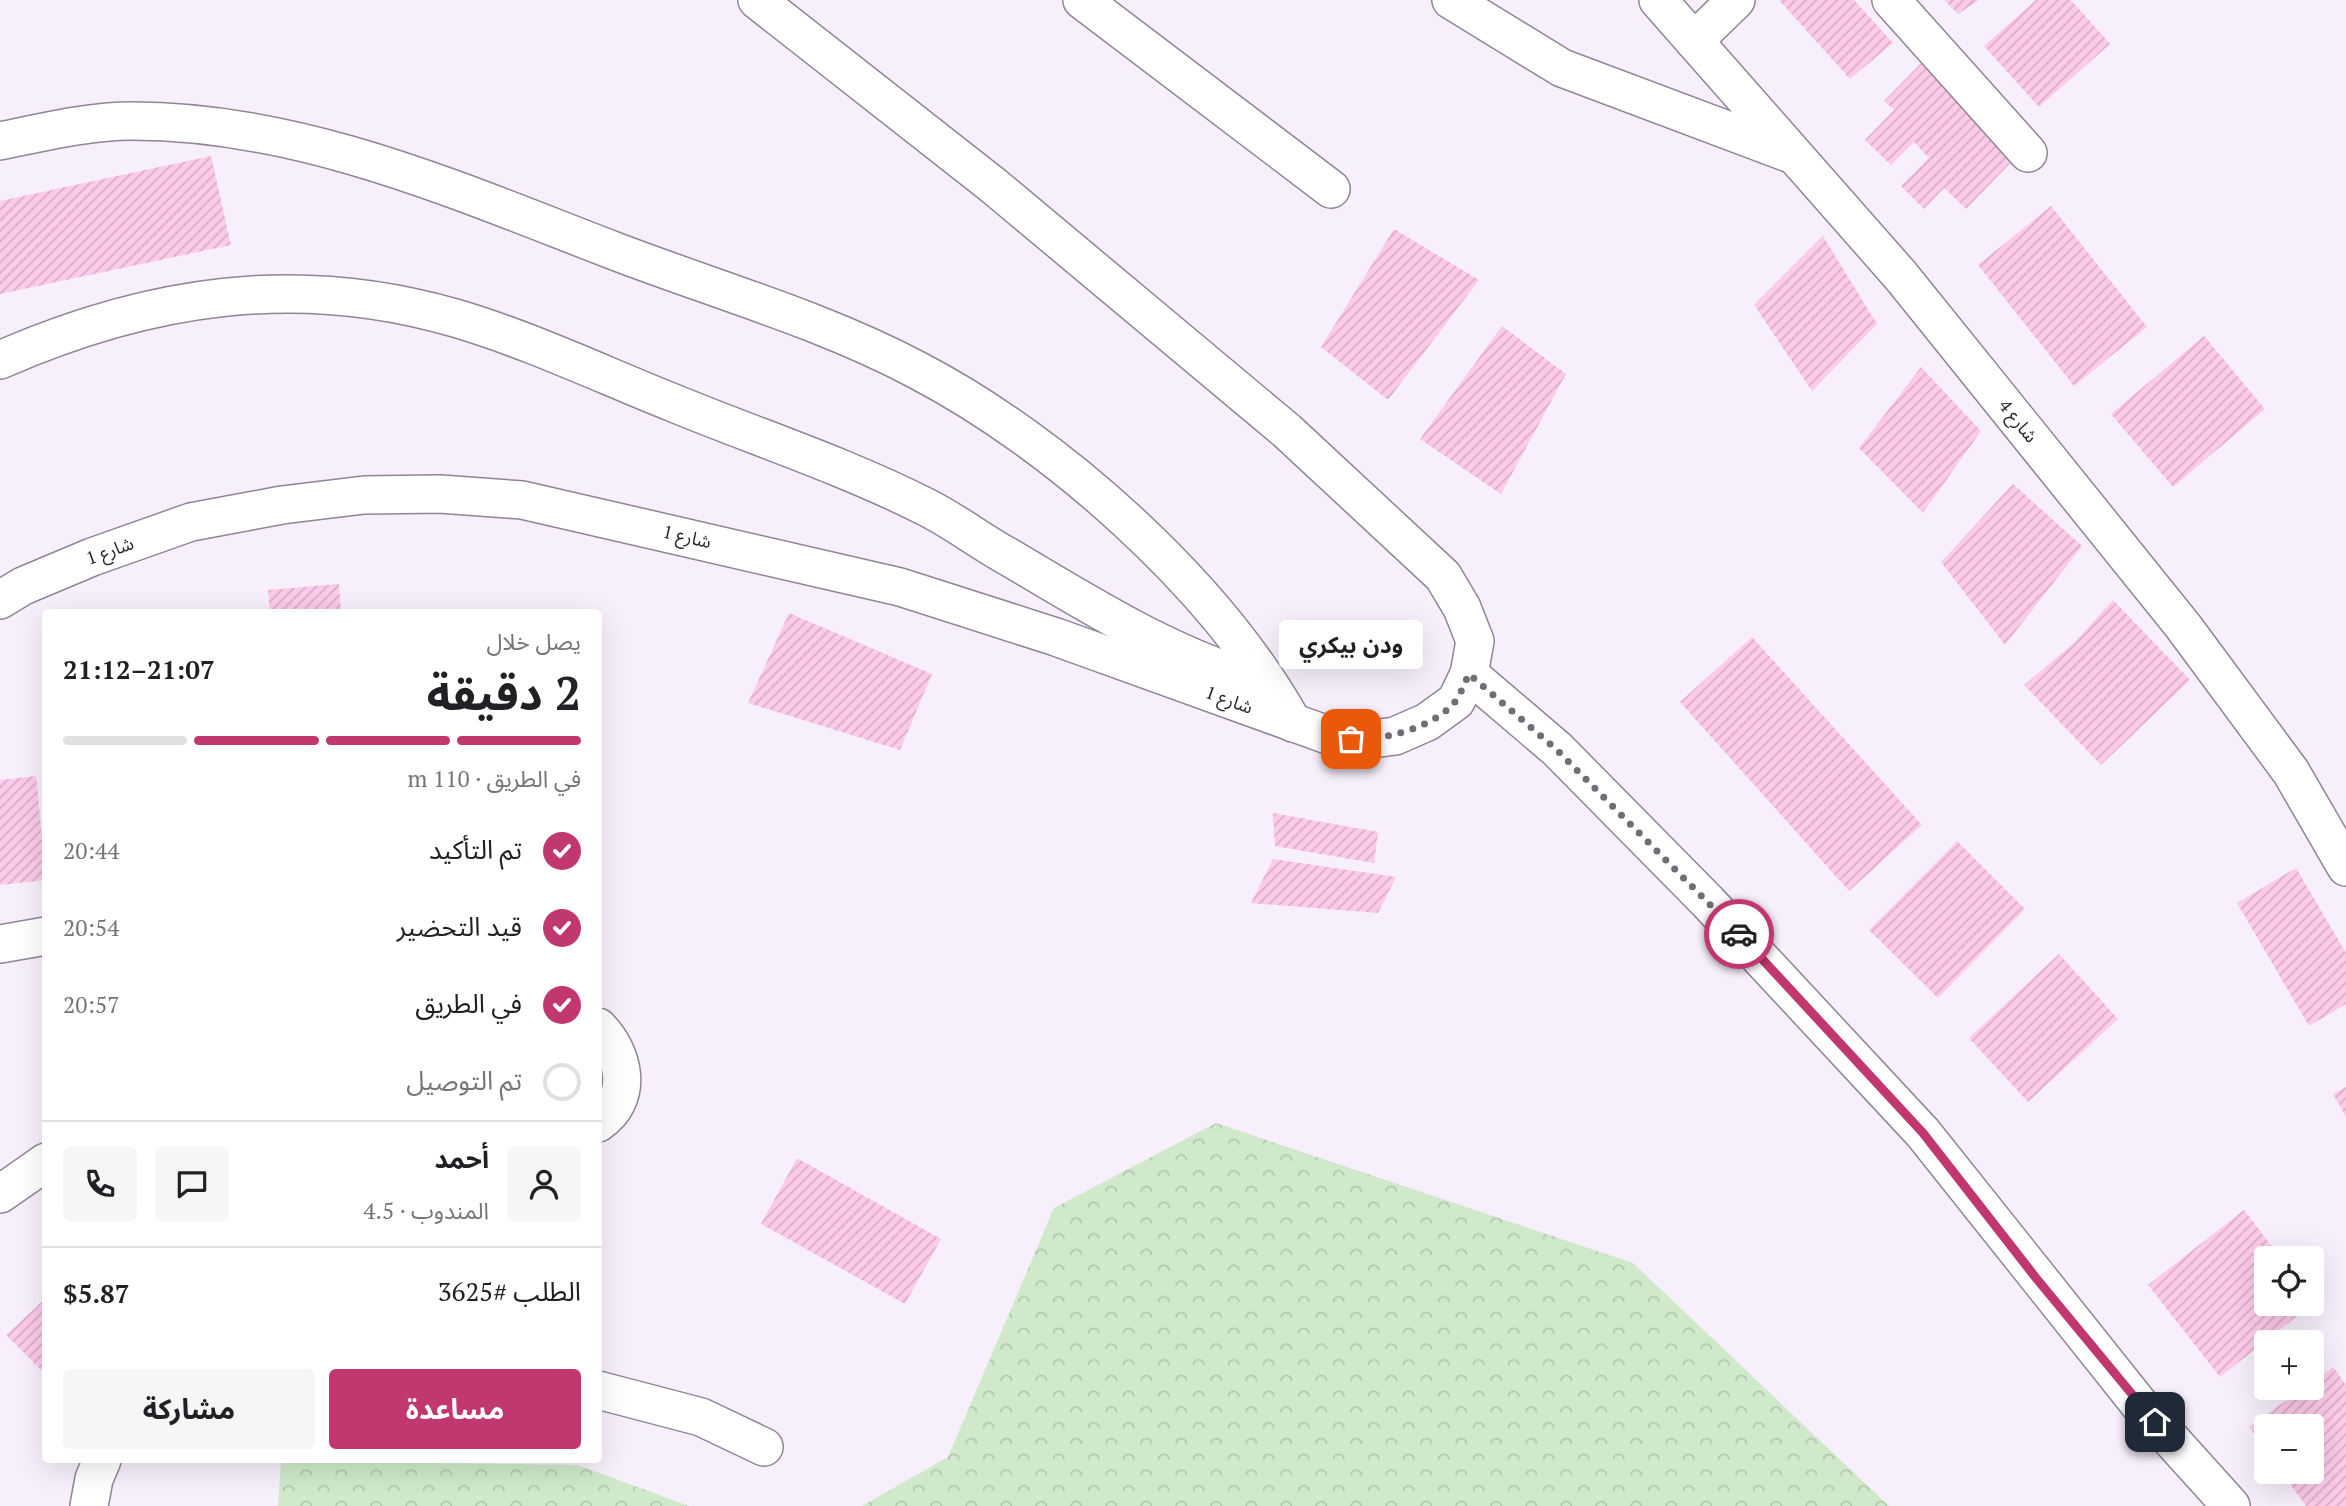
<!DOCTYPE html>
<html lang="ar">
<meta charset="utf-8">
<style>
:root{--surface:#fff;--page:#f6f6f6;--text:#202124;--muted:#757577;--line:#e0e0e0;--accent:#c1376f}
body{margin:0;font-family:"PT Serif","Noto Sans Arabic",serif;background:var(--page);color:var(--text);direction:rtl;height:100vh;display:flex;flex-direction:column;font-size:26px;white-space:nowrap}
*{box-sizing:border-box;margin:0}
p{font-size:23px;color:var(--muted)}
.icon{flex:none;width:38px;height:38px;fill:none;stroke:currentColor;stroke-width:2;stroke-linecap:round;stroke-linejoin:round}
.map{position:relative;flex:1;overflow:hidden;direction:ltr}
.panel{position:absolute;left:42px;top:609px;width:560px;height:854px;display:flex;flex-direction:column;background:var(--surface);border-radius:7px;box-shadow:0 7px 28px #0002;direction:rtl}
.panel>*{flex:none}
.tools{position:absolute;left:2254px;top:1246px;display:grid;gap:14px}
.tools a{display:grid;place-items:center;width:70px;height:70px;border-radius:7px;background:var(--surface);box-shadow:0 7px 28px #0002;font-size:35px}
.pin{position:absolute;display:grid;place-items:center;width:60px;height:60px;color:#fff;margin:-30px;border-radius:14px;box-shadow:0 4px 10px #0006}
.courier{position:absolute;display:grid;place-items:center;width:70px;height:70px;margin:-35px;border:5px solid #c1376f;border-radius:50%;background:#fff;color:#222;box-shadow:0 2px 9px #0007}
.bubble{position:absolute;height:49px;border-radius:7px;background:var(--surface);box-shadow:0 7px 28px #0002;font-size:23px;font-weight:700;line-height:49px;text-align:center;direction:rtl}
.overview em{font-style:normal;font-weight:700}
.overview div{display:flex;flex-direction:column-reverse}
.overview{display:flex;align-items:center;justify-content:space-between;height:119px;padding:0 21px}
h1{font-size:46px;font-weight:700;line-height:52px}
.bar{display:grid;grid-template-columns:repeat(4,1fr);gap:10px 7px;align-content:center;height:84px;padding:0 21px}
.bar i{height:9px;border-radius:5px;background:var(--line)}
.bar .current{background:var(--accent)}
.bar p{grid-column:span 4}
.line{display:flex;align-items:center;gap:18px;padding:0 21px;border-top:2px solid var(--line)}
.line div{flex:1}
.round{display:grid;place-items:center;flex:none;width:74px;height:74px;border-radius:7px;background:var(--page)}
ol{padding:0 21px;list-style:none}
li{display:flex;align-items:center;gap:21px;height:77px}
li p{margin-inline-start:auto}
li .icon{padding:7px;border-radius:50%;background:var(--accent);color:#fff;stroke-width:4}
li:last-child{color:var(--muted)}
li i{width:38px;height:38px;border:4px solid var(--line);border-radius:50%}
.cta{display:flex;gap:14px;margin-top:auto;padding:14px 21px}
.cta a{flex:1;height:80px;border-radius:7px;background:var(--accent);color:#fff;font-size:28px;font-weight:700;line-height:80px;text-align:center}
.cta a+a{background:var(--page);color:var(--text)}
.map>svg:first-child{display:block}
</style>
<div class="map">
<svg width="2346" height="1506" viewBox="0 0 2346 1506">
<defs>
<pattern id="forest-crowns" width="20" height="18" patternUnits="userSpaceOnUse" patternTransform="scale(1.75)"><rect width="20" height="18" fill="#cfe9ca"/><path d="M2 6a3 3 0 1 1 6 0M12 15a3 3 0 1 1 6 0" fill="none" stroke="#b2c8ae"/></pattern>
<pattern id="building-hatch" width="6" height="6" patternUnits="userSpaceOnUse" patternTransform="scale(1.75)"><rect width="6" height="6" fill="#fdcae9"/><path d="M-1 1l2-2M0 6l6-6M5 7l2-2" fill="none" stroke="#d9adc8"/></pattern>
</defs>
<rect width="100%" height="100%" fill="#f7effc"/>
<!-- forest -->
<g fill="url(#forest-crowns)">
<polygon points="1216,1123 1633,1263 1889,1506 862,1506 948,1457 1054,1208"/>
<polygon points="281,1461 578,1465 689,1506 278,1506"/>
</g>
<!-- building -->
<g fill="url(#building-hatch)">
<polygon points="1779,0 1854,0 1893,43 1850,79"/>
<polygon points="1944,0 1979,0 1958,14"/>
<polygon points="2036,0 2071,0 2110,44 2039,107 1984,46"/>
<polygon points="1927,57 2022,151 1966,209 1944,188 1924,209 1901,186 1929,158 1914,142 1891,165 1865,140 1894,110 1884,101"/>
<polygon points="211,156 231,245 0,294 0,201"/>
<polygon points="2051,206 2147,327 2074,386 1978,265"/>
<polygon points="1394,229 1479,280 1388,400 1321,347"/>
<polygon points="1823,236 1877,324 1812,391 1754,305"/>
<polygon points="1502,326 1566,374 1501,494 1420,439"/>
<polygon points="2204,336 2265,409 2173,487 2111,414"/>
<polygon points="1921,367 1981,431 1923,513 1859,448"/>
<polygon points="2013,484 2082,546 2005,645 1941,562"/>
<polygon points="339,584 341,612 270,612 268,590"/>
<polygon points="2113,600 2190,680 2101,765 2024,685 2074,643"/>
<polygon points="789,613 932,674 900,750 748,703"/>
<polygon points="1752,637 1922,825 1849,891 1680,702"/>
<polygon points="36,776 46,880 0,885 0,780"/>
<polygon points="1273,813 1378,832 1374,863 1275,846"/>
<polygon points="1957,841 2025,909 1938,998 1869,930"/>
<polygon points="1273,859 1396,877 1378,913 1251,903"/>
<polygon points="2296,868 2346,953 2346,1004 2309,1026 2237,903"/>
<polygon points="2059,954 2118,1019 2028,1102 1969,1038"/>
<polygon points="2346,1087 2346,1117 2333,1094"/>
<polygon points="797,1158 941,1239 905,1304 761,1224"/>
<polygon points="2244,1210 2281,1258 2266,1258 2266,1304 2312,1304 2312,1298 2315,1302 2220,1377 2148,1285"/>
<polygon points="46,1298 46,1375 6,1335"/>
<polygon points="2333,1367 2346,1385 2346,1506 2306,1506 2281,1472 2312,1472 2312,1426 2266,1426 2266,1450 2249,1427 2304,1388 2312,1388 2312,1382"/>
</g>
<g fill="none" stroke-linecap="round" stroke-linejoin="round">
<defs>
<g id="street">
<polyline points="1082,0 1331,189"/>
<polyline points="1451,0 1562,68 1791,154"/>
<polyline points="1658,0 1901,276 2183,626 2291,772 2346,867"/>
<polyline points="1891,0 2028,153"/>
<polyline points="1694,41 1736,0"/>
<path d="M0,141C44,132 88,121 132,121C301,121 458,191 612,250C713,289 821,319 917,370C1057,443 1216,585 1293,723"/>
<path d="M0,360C148,295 297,272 455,318C530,340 603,375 676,404C759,438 845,466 926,507C954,521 980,541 1007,556C1087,603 1166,654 1255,680"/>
<polyline points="0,600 23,586 92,557 191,522 282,505 364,495 440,494 522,500 900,587 1056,637 1336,738 1365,740 1395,736 1427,722 1456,701 1469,674 1475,641 1462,608 1443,576 1287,431 994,186 757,0"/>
<polyline points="1469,674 1557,749 1708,902 1923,1133 2139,1404 2231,1506"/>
<polyline points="0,944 46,936"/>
<path d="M598,1027C625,1054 634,1099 598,1123"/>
<polyline points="0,1194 46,1162"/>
<polyline points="598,1390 701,1417 764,1447"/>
<polyline points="89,1506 94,1479 102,1460"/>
</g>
</defs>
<!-- street casing -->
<use href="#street" stroke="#908498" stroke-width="40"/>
<!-- street -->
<use href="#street" stroke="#fff" stroke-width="37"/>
</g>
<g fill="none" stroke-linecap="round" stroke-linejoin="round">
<!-- done -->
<path stroke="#726c76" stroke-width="7" stroke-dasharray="0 12.6" d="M1351,739C1382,741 1438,727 1457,699C1462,691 1465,682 1469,674L1557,750L1739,934"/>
<!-- route -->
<polyline stroke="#c1376f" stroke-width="9" points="1739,934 1923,1133 2036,1278 2155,1422"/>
</g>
<g text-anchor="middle" stroke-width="7" stroke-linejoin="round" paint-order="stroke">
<!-- street labels -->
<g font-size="18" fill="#2b262e" stroke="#fff">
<text transform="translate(2018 421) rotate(51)" y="6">شارع 4</text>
<text transform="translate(687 537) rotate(13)" y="6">شارع 1</text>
<text transform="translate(110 551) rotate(-20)" y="6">شارع 1</text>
<text transform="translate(1229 700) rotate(20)" y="6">شارع 1</text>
</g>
</g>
</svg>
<div class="tools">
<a><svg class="icon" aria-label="locate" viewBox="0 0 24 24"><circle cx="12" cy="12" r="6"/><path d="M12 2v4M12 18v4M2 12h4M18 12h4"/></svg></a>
<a>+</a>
<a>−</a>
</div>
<div class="pin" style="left:1351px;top:739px;background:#ea580c"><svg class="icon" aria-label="bag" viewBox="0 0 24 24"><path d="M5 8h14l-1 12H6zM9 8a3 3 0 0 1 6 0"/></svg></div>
<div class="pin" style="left:2155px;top:1422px;background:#1f2937"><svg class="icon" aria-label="home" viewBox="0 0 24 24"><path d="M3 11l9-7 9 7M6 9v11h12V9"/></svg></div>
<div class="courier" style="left:1739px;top:934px"><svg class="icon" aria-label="car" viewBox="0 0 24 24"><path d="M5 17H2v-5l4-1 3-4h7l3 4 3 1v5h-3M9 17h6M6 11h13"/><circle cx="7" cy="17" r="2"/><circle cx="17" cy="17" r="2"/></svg></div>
<div class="bubble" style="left:1279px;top:620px;width:144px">ودن بيكري</div>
<section class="panel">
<div class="overview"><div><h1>2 دقيقة</h1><p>يصل خلال</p></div><em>21:07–21:12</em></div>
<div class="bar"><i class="current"></i><i class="current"></i><i class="current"></i><i></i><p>في الطريق · 110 m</p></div>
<ol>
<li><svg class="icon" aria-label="check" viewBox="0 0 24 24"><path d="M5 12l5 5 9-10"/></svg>تم التأكيد<p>20:44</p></li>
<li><svg class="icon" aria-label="check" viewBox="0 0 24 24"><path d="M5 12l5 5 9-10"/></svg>قيد التحضير<p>20:54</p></li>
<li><svg class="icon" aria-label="check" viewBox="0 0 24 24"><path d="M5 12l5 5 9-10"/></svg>في الطريق<p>20:57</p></li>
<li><i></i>تم التوصيل</li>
</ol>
<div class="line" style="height:126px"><a class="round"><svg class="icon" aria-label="person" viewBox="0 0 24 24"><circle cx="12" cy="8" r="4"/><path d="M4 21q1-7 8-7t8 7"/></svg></a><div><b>أحمد</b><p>المندوب · 4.5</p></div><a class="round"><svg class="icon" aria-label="chat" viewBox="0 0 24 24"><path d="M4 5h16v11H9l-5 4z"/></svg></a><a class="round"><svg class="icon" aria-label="phone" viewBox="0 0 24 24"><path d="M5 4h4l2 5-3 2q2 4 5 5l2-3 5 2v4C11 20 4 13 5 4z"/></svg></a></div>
<div class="line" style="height:91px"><div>الطلب #3625</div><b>$5.87</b></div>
<div class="cta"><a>مساعدة</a><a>مشاركة</a></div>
</section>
</div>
